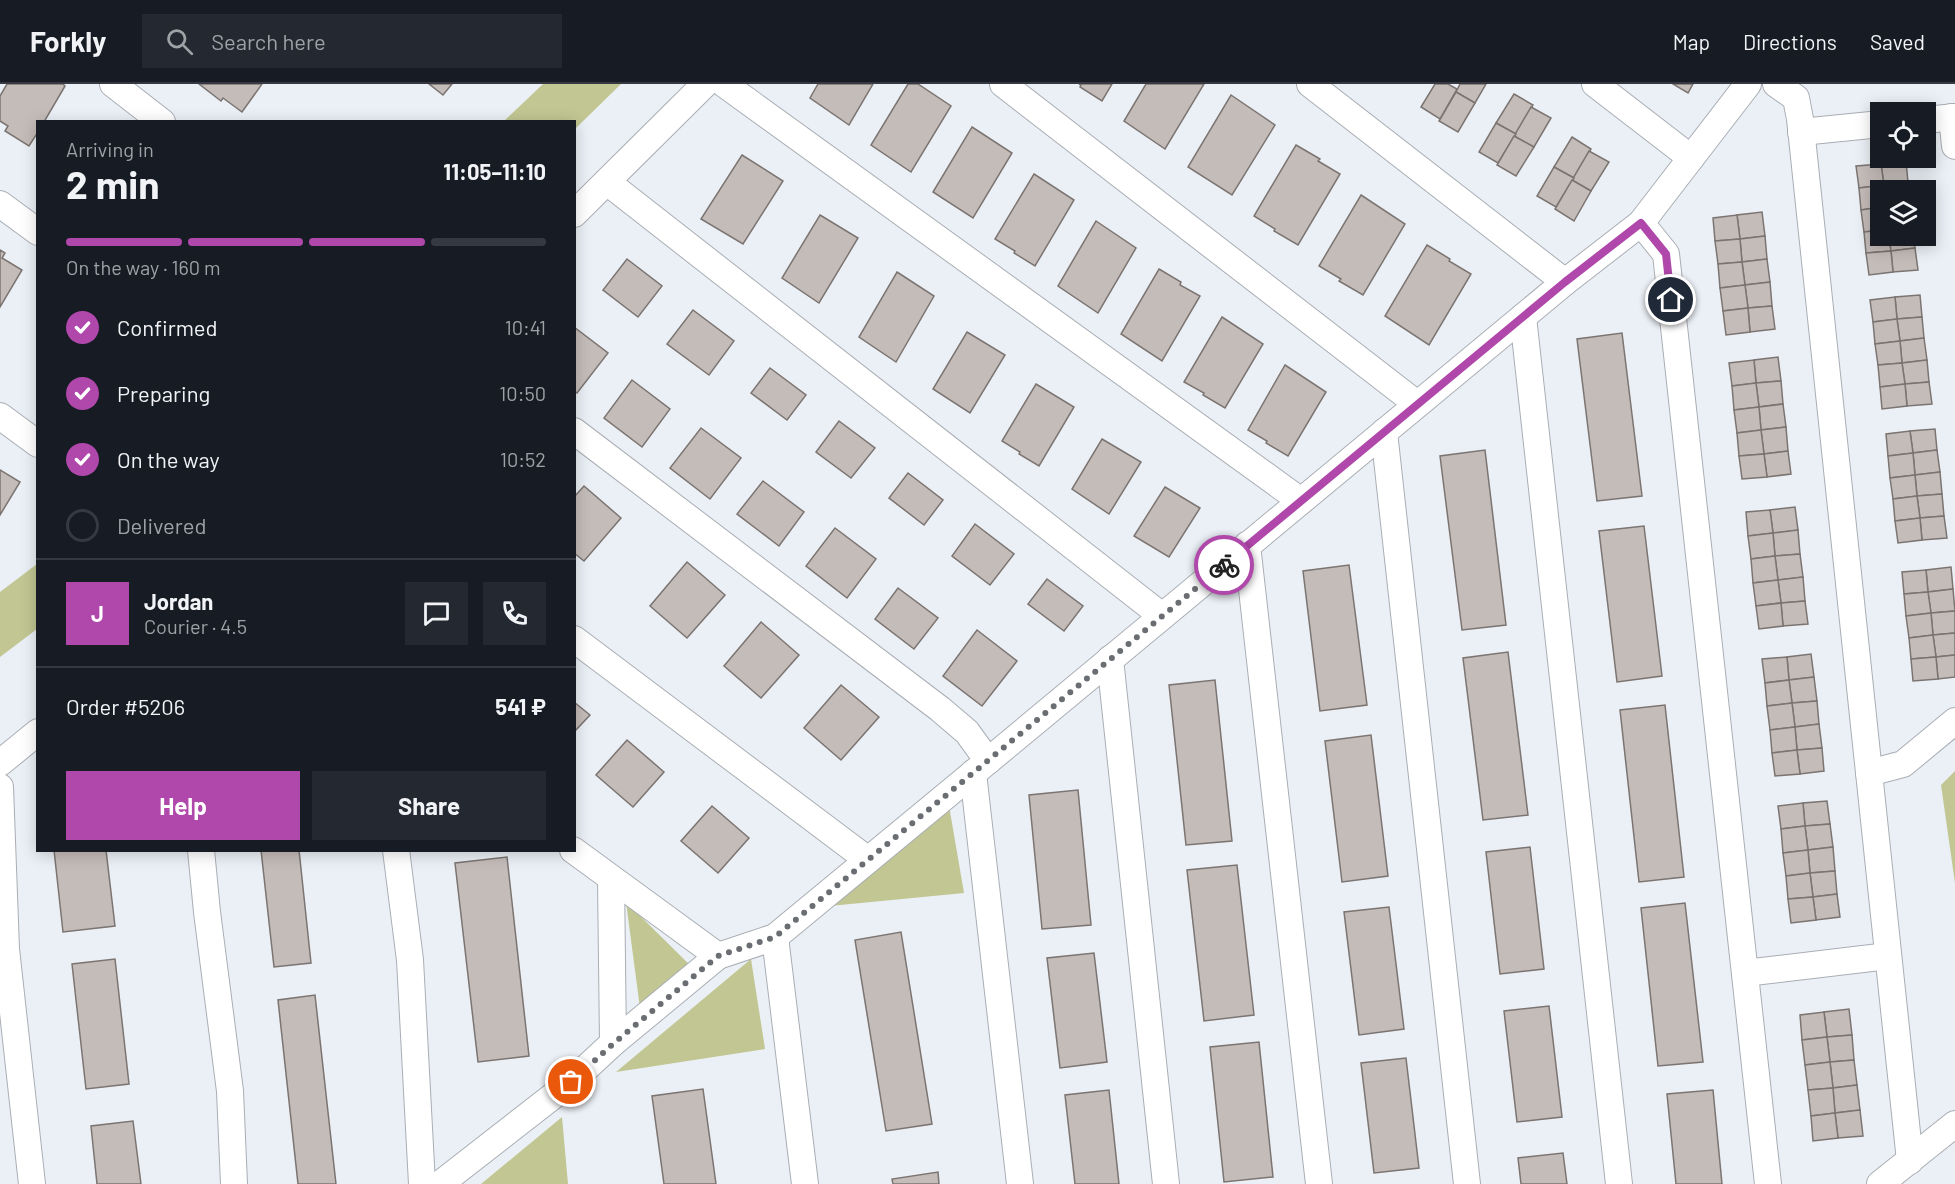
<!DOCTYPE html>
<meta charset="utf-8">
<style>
:root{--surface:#171b24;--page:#242831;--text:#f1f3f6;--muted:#9ea1a6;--line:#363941;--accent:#b047aa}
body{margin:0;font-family:Barlow,sans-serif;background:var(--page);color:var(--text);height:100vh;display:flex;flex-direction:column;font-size:22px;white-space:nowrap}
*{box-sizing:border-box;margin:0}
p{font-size:20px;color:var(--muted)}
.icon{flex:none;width:33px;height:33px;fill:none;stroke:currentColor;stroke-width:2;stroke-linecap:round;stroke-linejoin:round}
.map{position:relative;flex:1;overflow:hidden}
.sheet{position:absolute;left:36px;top:36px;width:540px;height:732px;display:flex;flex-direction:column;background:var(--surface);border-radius:0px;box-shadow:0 3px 15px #0003}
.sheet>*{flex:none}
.buttons{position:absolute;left:1870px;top:18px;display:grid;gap:12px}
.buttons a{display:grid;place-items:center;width:66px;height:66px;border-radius:0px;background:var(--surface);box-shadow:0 3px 15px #0003;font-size:30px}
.pin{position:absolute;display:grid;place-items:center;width:51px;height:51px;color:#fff;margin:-26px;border:3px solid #fff;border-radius:50%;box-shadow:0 2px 6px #0007}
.courier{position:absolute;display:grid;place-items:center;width:60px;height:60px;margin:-30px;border:4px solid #b047aa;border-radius:50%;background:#fff;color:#222;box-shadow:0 2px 8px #0007}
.headline em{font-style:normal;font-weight:700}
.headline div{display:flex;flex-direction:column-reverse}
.headline{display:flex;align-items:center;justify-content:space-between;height:102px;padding:0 30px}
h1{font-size:39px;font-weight:700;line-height:45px}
.bar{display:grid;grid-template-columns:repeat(4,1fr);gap:9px 6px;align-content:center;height:72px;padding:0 30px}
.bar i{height:8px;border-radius:4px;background:var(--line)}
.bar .on{background:var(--accent)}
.bar p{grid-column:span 4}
.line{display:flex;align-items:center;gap:15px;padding:0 30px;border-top:2px solid var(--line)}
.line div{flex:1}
.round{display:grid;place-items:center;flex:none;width:63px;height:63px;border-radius:0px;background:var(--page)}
ol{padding:0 30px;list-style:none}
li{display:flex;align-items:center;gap:18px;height:66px}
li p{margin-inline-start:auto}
li .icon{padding:6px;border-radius:50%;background:var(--accent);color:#fff;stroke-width:4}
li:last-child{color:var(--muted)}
li i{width:33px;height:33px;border:3px solid var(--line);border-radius:50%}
.action{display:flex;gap:12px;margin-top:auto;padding:12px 30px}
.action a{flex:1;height:69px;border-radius:0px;background:var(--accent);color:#fff;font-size:24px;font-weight:700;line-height:69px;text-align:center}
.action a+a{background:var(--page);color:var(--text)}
header{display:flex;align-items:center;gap:36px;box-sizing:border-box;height:84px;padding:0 30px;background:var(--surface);border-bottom:2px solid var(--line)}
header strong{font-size:28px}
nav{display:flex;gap:33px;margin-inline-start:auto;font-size:21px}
.search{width:420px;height:54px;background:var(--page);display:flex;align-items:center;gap:15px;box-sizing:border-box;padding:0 21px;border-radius:0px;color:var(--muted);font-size:22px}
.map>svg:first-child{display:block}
</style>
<header>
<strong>Forkly</strong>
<div class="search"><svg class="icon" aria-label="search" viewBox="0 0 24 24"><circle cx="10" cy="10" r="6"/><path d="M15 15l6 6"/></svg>Search here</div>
<nav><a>Map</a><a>Directions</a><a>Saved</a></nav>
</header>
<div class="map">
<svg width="1955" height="1100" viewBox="0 0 1955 1100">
<rect width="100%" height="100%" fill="#ebf0f6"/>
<!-- green -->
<g fill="#c1c692">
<polygon points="543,0 621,0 575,45 574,38 504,37"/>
<polygon points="37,480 37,545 0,573 0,508"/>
<polygon points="1955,687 1955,799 1941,701"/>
<polygon points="948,716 964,809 809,824"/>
<polygon points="626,818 702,893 643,947"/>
<polygon points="751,875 765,965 616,988"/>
<polygon points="562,1033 568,1100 481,1100"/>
</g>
<!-- building -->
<g fill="#c4bcb9" stroke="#7b7471" stroke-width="1.5">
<polygon points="7,0 63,0 65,2 44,38 38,38 38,48 29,62 5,47 8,42 0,37 0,12"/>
<polygon points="199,0 262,0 242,28 223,14 221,17"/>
<polygon points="429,0 452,0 443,11"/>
<polygon points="818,0 873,0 849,41 810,14"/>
<polygon points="908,0 918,0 951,22 911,88 871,61"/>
<polygon points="1079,0 1112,0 1102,17 1080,3 1081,1"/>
<polygon points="1146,0 1204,0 1165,65 1124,37"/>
<polygon points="1435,0 1448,0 1457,5 1440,35 1421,23"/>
<polygon points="1460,0 1486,0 1475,19 1456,8"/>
<polygon points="1673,0 1693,0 1688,9"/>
<polygon points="1456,8 1475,19 1458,48 1439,37"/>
<polygon points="1514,10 1533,21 1516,50 1496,39"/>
<polygon points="1231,11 1275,41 1232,111 1188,83"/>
<polygon points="1531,23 1551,34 1534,63 1514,52"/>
<polygon points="1496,39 1516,50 1498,79 1479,68"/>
<polygon points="972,43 1012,69 973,134 933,108"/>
<polygon points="1514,52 1534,63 1516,92 1497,81"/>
<polygon points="1572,53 1591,65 1574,94 1554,83"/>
<polygon points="1296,61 1320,75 1318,77 1340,90 1298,161 1274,147 1275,145 1254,132"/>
<polygon points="1589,67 1609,78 1591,107 1572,96"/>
<polygon points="742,71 783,97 743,160 701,135"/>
<polygon points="1906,77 1908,98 1884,101 1881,80"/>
<polygon points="1881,80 1884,101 1859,104 1856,82"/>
<polygon points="1554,83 1574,94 1556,123 1537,112"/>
<polygon points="1034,90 1074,116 1035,182 1014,169 1015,167 995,155"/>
<polygon points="1572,96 1591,107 1574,137 1555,125"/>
<polygon points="1908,98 1909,106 1884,106 1884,101"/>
<polygon points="1884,101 1884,106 1881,106 1881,123 1861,126 1859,104"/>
<polygon points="1361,111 1405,140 1363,211 1339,197 1341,195 1319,182"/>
<polygon points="1881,123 1881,146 1864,148 1861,126"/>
<polygon points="1762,128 1765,152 1740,155 1737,131"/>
<polygon points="820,131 858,154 819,219 782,194"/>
<polygon points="1737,131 1740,155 1715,157 1713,134"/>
<polygon points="1096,137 1136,164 1098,229 1058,202"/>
<polygon points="1881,146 1881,152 1889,152 1891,167 1866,169 1864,148"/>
<polygon points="1765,152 1767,175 1742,178 1740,155"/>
<polygon points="1889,152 1914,152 1915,164 1891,167"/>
<polygon points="1740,155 1742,178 1718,180 1715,157"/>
<polygon points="1427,161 1450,175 1449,177 1471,190 1429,261 1385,232"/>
<polygon points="1915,164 1918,186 1893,188 1891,167"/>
<polygon points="0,166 5,169 2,174 22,186 0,223"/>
<polygon points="1891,167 1893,188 1869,191 1866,169"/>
<polygon points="627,175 662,202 638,233 603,206"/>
<polygon points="1767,175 1770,198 1745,201 1742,178"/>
<polygon points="1742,178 1745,201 1720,204 1718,180"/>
<polygon points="1159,185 1181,198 1180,201 1200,212 1162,277 1121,250"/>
<polygon points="897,188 934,212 896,278 859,253"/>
<polygon points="1770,198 1772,222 1748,224 1745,201"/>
<polygon points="1745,201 1748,224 1723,227 1720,204"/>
<polygon points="1920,211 1922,233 1897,235 1895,213"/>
<polygon points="1895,213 1897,235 1873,238 1870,216"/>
<polygon points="1772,222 1775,245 1750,248 1748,224"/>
<polygon points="1748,224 1750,248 1726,251 1723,227"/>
<polygon points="693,226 734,257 709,291 667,260"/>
<polygon points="1222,233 1263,260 1225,324 1203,311 1204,309 1184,298"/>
<polygon points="1922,233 1924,254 1900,257 1897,235"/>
<polygon points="1897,235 1900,257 1875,260 1873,238"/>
<polygon points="574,243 608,269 577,309 574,307"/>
<polygon points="967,248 1005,271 970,329 933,305"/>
<polygon points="1622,249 1642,412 1597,417 1577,255"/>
<polygon points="1924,254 1927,276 1902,279 1900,257"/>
<polygon points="1900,257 1902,279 1878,281 1875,260"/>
<polygon points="1778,273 1781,297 1756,299 1754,276"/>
<polygon points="1754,276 1756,299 1732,302 1729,279"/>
<polygon points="1927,276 1929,298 1905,300 1902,279"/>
<polygon points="1902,279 1905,300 1880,303 1878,281"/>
<polygon points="1285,281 1326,308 1288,372 1266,359 1267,357 1248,346"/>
<polygon points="770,284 806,311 787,336 751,309"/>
<polygon points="632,296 670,325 642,363 604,334"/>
<polygon points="1781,297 1783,320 1759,323 1756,299"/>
<polygon points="1929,298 1932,320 1907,322 1905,300"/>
<polygon points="1756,299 1759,323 1734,326 1732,302"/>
<polygon points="1036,300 1074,323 1039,382 1019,370 1020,368 1002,357"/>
<polygon points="1905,300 1907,322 1882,325 1880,303"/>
<polygon points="1783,320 1786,343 1761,346 1759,323"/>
<polygon points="1759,323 1761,346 1737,349 1734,326"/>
<polygon points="839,337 875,364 851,394 816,368"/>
<polygon points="1786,343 1788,367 1764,370 1761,346"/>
<polygon points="701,344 741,374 710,415 670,384"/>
<polygon points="1935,345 1937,366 1913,369 1910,347"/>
<polygon points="1761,346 1764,370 1739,372 1737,349"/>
<polygon points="1910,347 1913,369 1888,372 1886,350"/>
<polygon points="1102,355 1141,378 1109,430 1072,405"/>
<polygon points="1485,366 1506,541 1462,546 1440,372"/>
<polygon points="1937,366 1940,388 1915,391 1913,369"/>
<polygon points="1788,367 1791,390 1767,393 1764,370"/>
<polygon points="1913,369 1915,391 1890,394 1888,372"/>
<polygon points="1764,370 1767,393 1742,395 1739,372"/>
<polygon points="0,386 20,398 0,431"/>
<polygon points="1940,388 1942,410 1917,412 1915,391"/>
<polygon points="908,389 943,416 924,441 889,414"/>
<polygon points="1915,391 1917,412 1893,415 1890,394"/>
<polygon points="763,397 804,428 779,462 737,430"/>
<polygon points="584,402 621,434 584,477 574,469 574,413"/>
<polygon points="1165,403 1200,424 1169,473 1134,452"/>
<polygon points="1942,410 1944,432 1920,434 1917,412"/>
<polygon points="1917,412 1920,434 1895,437 1893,415"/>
<polygon points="1795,423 1798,446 1773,449 1770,426"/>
<polygon points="1770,426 1773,449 1748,452 1746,428"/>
<polygon points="1944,432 1947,454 1922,456 1920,434"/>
<polygon points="1920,434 1922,456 1898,459 1895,437"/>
<polygon points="975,440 1014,470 990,501 952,472"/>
<polygon points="1644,442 1662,592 1617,598 1599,447"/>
<polygon points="835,444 876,475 847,514 806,482"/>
<polygon points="1798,446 1800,470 1775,472 1773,449"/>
<polygon points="1773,449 1775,472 1751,475 1748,452"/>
<polygon points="1800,470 1803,493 1778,496 1775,472"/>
<polygon points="1775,472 1778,496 1753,499 1751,475"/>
<polygon points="687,478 725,511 687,554 650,522"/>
<polygon points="1349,481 1367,621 1320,627 1303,487"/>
<polygon points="1951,483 1953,505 1928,508 1926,486"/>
<polygon points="1926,486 1928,508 1904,510 1902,488"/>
<polygon points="1803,493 1805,517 1781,519 1778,496"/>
<polygon points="1047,495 1083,522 1064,547 1028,520"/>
<polygon points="1778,496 1781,519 1756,522 1753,499"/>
<polygon points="898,504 938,534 914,565 875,535"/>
<polygon points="1953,505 1955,527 1931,529 1928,508"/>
<polygon points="1928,508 1931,529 1906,532 1904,510"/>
<polygon points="1805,517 1808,540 1783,542 1781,519"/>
<polygon points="1781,519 1783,542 1759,545 1756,522"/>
<polygon points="1955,527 1955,549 1933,551 1931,529"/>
<polygon points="1931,529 1933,551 1909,554 1906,532"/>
<polygon points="761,538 799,571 761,614 724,582"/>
<polygon points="977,546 1017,577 982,622 943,592"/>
<polygon points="1955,549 1955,571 1936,573 1933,551"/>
<polygon points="1933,551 1936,573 1911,575 1909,554"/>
<polygon points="1508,568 1528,731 1483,736 1463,574"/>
<polygon points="1811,570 1814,593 1789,596 1787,573"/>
<polygon points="1955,571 1955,593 1938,595 1936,573"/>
<polygon points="1787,573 1789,596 1765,599 1762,575"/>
<polygon points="1936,573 1938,595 1913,597 1911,575"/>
<polygon points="1814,593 1817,617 1792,619 1789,596"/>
<polygon points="1215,596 1232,757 1186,761 1169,601"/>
<polygon points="1789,596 1792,619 1767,622 1765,599"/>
<polygon points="841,601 879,633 841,676 804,644"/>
<polygon points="1817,617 1819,640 1795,643 1792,619"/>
<polygon points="574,618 590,631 574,648"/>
<polygon points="1792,619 1795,643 1770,646 1767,622"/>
<polygon points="1665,621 1684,793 1639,798 1620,626"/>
<polygon points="1819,640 1822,664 1797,666 1795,643"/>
<polygon points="1795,643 1797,666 1772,669 1770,646"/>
<polygon points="1371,651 1388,792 1342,798 1325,657"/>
<polygon points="627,656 664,688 633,723 596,691"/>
<polygon points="1822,664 1824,687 1800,690 1797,666"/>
<polygon points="1797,666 1800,690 1775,692 1772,669"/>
<polygon points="1078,706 1091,841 1042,845 1029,711"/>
<polygon points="1827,717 1830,740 1805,742 1803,719"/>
<polygon points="1803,719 1805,742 1781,745 1778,722"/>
<polygon points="712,722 749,754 718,789 681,757"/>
<polygon points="1830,740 1833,763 1808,766 1805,742"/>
<polygon points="1805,742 1808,766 1783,769 1781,745"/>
<polygon points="1530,763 1544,885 1500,890 1486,768"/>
<polygon points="1833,763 1835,787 1810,789 1808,766"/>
<polygon points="54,766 106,766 115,842 63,848"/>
<polygon points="261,766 299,766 311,879 274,883"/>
<polygon points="1808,766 1810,789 1786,792 1783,769"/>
<polygon points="507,773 529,972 478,978 455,779"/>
<polygon points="1237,781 1254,931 1204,937 1187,786"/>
<polygon points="1835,787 1837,810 1813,813 1810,789"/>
<polygon points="1810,789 1813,813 1788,815 1786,792"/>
<polygon points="1837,810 1840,833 1816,836 1813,813"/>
<polygon points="1813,813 1816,836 1791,839 1788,815"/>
<polygon points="1685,819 1703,978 1658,982 1641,824"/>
<polygon points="1389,823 1404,945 1359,951 1344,828"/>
<polygon points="901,848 932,1040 886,1047 855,856"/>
<polygon points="1094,869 1107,978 1060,984 1047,874"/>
<polygon points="115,875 129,1000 86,1005 72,880"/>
<polygon points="315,911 336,1100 298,1100 278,916"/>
<polygon points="1549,922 1562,1033 1517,1038 1504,927"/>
<polygon points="1849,925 1852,951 1827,953 1824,928"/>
<polygon points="1824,928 1827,953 1802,956 1800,931"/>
<polygon points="1852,951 1854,976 1830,978 1827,953"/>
<polygon points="1827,953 1830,978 1805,981 1802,956"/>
<polygon points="1259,958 1273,1093 1224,1098 1210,963"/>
<polygon points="1406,974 1419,1084 1374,1089 1361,979"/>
<polygon points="1854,976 1857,1001 1833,1004 1830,978"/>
<polygon points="1830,978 1833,1004 1808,1006 1805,981"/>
<polygon points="1857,1001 1860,1026 1835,1029 1833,1004"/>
<polygon points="1833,1004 1835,1029 1811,1032 1808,1006"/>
<polygon points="703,1005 716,1100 664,1100 652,1012"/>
<polygon points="1109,1006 1119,1100 1075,1100 1065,1011"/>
<polygon points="1713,1006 1722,1100 1676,1100 1667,1010"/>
<polygon points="1860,1026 1863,1052 1838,1054 1835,1029"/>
<polygon points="1835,1029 1838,1054 1813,1057 1811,1032"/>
<polygon points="133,1037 141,1100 97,1100 91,1042"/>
<polygon points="1563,1069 1567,1100 1521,1100 1518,1074"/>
<polygon points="938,1088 939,1100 893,1100 892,1095"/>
</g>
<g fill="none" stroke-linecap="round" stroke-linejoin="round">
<defs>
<g id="minor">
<polyline points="113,0 162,38"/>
<polyline points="724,0 1301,417"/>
<polyline points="1003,0 1417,320"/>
<polyline points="1310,0 1565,198"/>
<polyline points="1595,0 1691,74"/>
<polyline points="1776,0 1796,14 1800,35 1910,1077"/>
<polyline points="1952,33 1955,62"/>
<polyline points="1926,36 1955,33"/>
<polyline points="1801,48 1881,40"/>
<polyline points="607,98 1162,532"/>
<polyline points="0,120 38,148"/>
<polyline points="574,130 705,0"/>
<polyline points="1641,139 1666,170 1768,1100"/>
<polyline points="1523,233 1619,1100"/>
<polyline points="0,332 38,360"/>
<polyline points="574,347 940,625 967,648 988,677 775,853 718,872"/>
<polyline points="1384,348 1467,1100"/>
<polyline points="1247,461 1319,1100"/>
<polyline points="574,555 868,776"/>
<polyline points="1110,575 1166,1100"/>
<polyline points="988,677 1565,198 1641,139 1748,0"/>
<polyline points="0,679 38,648"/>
<polyline points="973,689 1020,1100"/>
<polyline points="1869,689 1903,680 1955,637"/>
<polyline points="0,703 6,865 32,1100"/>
<polyline points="201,766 207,828 230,1007 234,1100"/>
<polyline points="396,766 410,876 422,1100"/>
<polyline points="611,795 613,959"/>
<polyline points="775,853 805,1100"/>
<polyline points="1745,889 1888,872"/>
<polyline points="440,1100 571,998 613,959 718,872 573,766"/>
<polyline points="1880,1100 1955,1040"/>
</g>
</defs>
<!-- minor casing -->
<use href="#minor" stroke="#a9aeb4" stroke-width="28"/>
<!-- minor -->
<use href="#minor" stroke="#fff" stroke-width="26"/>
</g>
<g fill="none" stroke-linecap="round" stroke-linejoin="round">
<!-- done -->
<polyline stroke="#6a6d71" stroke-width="6" stroke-dasharray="0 10.8" points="571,998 614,959 718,872 775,853 1224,481"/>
<!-- route -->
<polyline stroke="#b047aa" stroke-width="8" points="1224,481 1565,198 1641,139 1666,170 1671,216"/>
</g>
</svg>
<div class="buttons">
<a><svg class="icon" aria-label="locate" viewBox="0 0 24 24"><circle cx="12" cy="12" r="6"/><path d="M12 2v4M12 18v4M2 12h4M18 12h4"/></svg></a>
<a><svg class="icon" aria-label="layers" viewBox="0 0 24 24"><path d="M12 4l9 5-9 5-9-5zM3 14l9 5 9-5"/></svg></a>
</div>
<div class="pin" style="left:571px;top:998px;background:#ea580c"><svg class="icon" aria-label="bag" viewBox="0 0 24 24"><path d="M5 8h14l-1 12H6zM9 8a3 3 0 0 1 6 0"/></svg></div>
<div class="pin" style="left:1671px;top:216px;background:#1f2937"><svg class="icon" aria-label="home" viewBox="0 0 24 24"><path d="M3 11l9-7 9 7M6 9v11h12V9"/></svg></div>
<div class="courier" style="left:1224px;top:481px"><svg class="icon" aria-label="bike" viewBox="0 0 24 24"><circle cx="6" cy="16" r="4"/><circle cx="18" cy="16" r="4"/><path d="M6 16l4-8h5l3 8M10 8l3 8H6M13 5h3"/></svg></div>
<section class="sheet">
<div class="headline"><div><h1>2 min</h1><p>Arriving in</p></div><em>11:05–11:10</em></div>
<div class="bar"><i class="on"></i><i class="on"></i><i class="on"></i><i></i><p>On the way · 160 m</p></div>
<ol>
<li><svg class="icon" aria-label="check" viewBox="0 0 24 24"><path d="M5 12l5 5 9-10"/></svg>Confirmed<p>10:41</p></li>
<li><svg class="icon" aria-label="check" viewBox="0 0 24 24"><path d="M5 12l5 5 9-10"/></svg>Preparing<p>10:50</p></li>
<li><svg class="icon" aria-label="check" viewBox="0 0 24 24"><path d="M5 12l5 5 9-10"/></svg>On the way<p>10:52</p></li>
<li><i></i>Delivered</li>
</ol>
<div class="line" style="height:108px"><b class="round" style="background:var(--accent);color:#fff">J</b><div><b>Jordan</b><p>Courier · 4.5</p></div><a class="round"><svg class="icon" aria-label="chat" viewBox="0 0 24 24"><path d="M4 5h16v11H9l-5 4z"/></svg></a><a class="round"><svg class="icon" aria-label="phone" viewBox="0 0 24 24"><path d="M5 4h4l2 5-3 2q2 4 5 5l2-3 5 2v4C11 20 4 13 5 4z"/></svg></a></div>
<div class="line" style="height:78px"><div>Order #5206</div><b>541 ₽</b></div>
<div class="action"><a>Help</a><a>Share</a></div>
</section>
</div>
